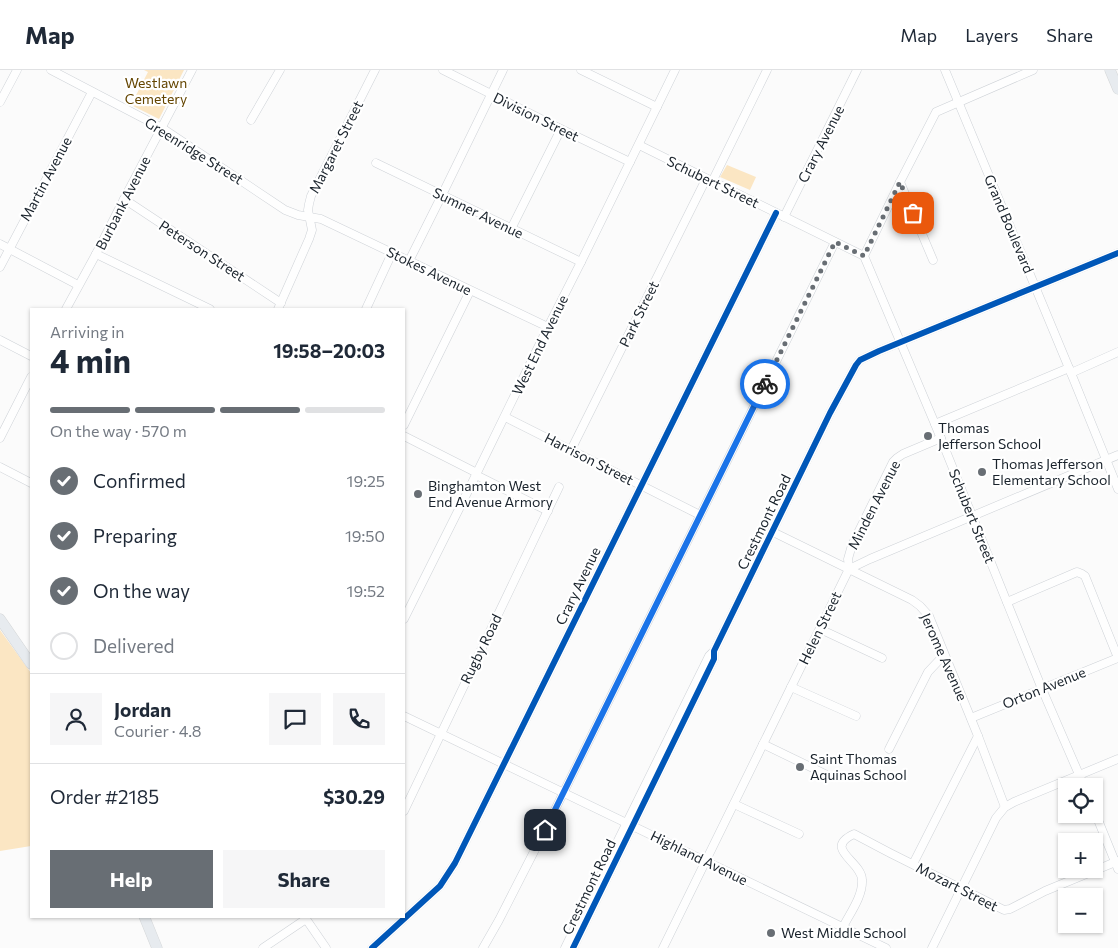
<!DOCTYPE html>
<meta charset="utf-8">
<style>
:root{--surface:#fff;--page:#f6f6f7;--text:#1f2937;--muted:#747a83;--line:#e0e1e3;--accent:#686e74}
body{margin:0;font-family:Commissioner,sans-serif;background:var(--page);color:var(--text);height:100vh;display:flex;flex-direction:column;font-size:19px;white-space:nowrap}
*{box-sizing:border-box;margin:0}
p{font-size:16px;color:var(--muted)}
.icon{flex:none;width:28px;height:28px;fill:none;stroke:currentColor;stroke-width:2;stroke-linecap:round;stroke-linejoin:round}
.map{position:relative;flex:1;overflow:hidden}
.side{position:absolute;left:30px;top:238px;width:375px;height:610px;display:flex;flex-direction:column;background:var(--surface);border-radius:0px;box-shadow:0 1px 4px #0004}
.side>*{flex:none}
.fabs{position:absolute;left:1058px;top:708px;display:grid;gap:10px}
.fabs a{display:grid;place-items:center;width:45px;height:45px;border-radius:0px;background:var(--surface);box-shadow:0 1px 4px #0004;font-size:25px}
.pin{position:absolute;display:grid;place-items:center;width:42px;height:42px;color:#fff;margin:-21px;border-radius:10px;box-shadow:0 2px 8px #0006}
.courier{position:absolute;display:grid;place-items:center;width:50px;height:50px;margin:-25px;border:4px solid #1a73e8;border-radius:50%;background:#fff;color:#222;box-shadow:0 1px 6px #0007}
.head em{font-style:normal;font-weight:700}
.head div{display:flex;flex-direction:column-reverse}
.head{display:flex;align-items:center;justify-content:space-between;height:85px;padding:0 20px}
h1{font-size:32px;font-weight:700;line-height:38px}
.bar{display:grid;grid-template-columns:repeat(4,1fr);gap:8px 5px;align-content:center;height:60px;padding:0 20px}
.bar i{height:6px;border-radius:4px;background:var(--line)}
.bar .on{background:var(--accent)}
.bar p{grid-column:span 4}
.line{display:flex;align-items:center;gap:12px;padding:0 20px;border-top:1px solid var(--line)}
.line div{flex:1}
.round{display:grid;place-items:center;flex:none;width:52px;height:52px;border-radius:0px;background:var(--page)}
ol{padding:0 20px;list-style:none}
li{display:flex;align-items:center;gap:15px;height:55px}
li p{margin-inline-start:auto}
li .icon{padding:5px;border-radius:50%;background:var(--accent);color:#fff;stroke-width:4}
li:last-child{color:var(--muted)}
li i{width:28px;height:28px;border:2px solid var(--line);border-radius:50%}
.cta{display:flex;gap:10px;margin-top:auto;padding:10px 20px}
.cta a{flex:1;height:58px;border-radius:0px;background:var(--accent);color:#fff;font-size:20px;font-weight:700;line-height:58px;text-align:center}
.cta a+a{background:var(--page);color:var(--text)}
header{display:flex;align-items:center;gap:30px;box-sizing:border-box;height:70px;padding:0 25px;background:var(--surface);border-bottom:1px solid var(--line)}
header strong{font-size:24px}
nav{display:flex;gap:28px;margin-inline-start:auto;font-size:18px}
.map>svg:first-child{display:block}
</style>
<header>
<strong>Map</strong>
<nav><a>Map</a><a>Layers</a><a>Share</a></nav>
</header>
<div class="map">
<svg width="1118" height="878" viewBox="0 0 1118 878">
<rect width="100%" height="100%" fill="#fbfbfb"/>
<!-- green -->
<g fill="#fbe6c3">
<polygon points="144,0 184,0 159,49 131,35 148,2"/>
<polygon points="727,95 756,107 750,120 720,107"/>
<polygon points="0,560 31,603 31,776 0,781"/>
</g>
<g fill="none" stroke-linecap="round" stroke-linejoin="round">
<defs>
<g id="minor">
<polyline points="51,0 162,58 285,140 298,145 321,149 548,257"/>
<polyline points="443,0 561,59 630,92"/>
<polyline points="581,0 657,37"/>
<polyline points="945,0 1071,303 1118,419"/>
<polyline points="0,32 17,0"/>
<polyline points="251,50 280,0"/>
<polyline points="639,75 864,186 935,354 1042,619 1084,716"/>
<polyline points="376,93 581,192"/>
<polyline points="712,112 767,0"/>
<polyline points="900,112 933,190"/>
<polyline points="124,129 281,233"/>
<polyline points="784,147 857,0"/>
<polyline points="511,159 561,59"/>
<polyline points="0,174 78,215"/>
<polyline points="96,184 210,239"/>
<polyline points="864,186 900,112 936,42 1033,0"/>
<polyline points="409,191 442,125 503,0"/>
<polyline points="0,197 92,22"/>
<polyline points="66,239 96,184 124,129 192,0"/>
<polyline points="278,239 309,169 312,160 308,140 309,134 311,126 375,0"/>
<polyline points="366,239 392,183"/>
<polyline points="0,270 31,286"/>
<polyline points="1071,303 1118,282"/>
<polyline points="505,347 700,445"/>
<polyline points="935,354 1069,298"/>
<polyline points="404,355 470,221"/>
<polyline points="404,366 477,403"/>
<polyline points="0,368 31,307"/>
<polyline points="571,380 706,109"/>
<polyline points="0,397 31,413"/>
<polyline points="476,405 548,441"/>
<polyline points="773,462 912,530 920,536 929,546 978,666 1005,737"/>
<polyline points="849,499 848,489 852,475 893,392 897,388 903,384 941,368"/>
<polyline points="404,549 469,419 548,257 581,192 675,0"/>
<polyline points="820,559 882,588"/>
<polyline points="791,617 856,646"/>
<polyline points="404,646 886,878"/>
<polyline points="971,648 1118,588 1085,506 1082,504 1077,502 1007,532"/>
<polyline points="763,674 825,704"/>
<polyline points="889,679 928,602 944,585"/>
<polyline points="734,734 799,764"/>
<polyline points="1094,740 1118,799"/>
<polyline points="404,741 559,417"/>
<polyline points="913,794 978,666"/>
<polyline points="304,846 326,878"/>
<path d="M843,857C850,843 863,826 862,810C862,791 822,779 854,764L890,783L1004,840L1010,839L1045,821L1118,791"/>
<polyline points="263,878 306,849"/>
<polyline points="372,878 440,816 455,793 776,143"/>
<polyline points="483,878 499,850 545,760 835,172"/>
<polyline points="565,878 709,586 714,581"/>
<polyline points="573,878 714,589 714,581 830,343 856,295 860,290 879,281 1118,183"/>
<polyline points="663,878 849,499 870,489 1118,385"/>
<polyline points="932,878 996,748 1005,737 1014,732 1118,689"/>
</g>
<g id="major">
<polyline points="1110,0 1118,19"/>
<polyline points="0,549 31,594"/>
<polyline points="144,846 157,878"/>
</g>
</defs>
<!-- minor casing -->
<use href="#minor" stroke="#ced2d7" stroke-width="9"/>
<!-- major casing -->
<use href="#major" stroke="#d4d6d7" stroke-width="11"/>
<!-- minor -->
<use href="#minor" stroke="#fefefe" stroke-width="8"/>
<!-- major -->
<use href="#major" stroke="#e7ebef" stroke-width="10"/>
<defs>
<g id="cycleway">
<polyline points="372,878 440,816 455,793 776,143"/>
<polyline points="573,878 714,589 714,581 830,343 856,295 860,290 879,281 1118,183"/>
</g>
</defs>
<!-- cycleway casing -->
<use href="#cycleway" stroke="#fff" stroke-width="9"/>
<!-- cycleway -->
<use href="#cycleway" stroke="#0057b8" stroke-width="6"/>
</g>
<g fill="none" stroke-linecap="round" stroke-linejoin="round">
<!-- done -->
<polyline stroke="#686e74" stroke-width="5" stroke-dasharray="0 9" points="765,314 835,172 864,186 900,112 913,143"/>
<!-- route -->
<polyline stroke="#1a73e8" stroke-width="6" points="545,760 765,314"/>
</g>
<!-- markers -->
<g fill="#686e74" stroke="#fff" stroke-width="2">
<circle cx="928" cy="366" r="5"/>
<circle cx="982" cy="402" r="5"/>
<circle cx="418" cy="424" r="5"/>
<circle cx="800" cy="697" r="5"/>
<circle cx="771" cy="863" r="5"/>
</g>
<g text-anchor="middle" stroke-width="4.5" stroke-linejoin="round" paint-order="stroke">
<!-- park labels -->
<g font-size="14" fill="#644500" stroke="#fff">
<text x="156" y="18">Westlawn<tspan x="156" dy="16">Cemetery</tspan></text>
</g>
<!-- street labels -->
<g font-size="14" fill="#19222b" stroke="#fff">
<text transform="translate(536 47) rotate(26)" y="5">Division Street</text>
<text transform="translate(821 74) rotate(-63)" y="5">Crary Avenue</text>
<text transform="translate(336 77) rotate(-63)" y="5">Margaret Street</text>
<text transform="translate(194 81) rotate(32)" y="5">Greenridge Street</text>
<text transform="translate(46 109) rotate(-62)" y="5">Martin Avenue</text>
<text transform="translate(713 112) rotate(26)" y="5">Schubert Street</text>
<text transform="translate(123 133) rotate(-63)" y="5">Burbank Avenue</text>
<text transform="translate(478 143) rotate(26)" y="5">Sumner Avenue</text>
<text transform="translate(1009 154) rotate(67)" y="5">Grand Boulevard</text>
<text transform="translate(202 181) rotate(33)" y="5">Peterson Street</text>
<text transform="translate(429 201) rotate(26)" y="5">Stokes Avenue</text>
<text transform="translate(639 244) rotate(-64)" y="5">Park Street</text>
<text transform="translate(540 275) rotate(-64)" y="5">West End Avenue</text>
<text transform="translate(589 389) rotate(27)" y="5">Harrison Street</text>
<text transform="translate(874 435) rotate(-63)" y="5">Minden Avenue</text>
<text transform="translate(972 446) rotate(68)" y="5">Schubert Street</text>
<text transform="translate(764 452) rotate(-64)" y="5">Crestmont Road</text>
<text transform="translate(578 516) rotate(-64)" y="5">Crary Avenue</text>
<text transform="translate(820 558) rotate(-64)" y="5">Helen Street</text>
<text transform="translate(481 579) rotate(-64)" y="5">Rugby Road</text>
<text transform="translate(944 587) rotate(66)" y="5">Jerome Avenue</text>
<text transform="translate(1044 618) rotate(-22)" y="5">Orton Avenue</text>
<text transform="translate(699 788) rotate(26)" y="5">Highland Avenue</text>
<text transform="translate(589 817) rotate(-64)" y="5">Crestmont Road</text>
<text transform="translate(957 817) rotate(27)" y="5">Mozart Street</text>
</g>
<!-- poi labels -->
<g font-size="14" fill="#19222b" stroke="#fff" text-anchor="start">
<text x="938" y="363">Thomas<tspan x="938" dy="16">Jefferson School</tspan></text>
<text x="992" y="399">Thomas Jefferson<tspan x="992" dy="16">Elementary School</tspan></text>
<text x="428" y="421">Binghamton West<tspan x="428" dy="16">End Avenue Armory</tspan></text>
<text x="810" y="694">Saint Thomas<tspan x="810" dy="16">Aquinas School</tspan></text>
<text x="781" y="868">West Middle School</text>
</g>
</g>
</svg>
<div class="fabs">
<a><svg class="icon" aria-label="locate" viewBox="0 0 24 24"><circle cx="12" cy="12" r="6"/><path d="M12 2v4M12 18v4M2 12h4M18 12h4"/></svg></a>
<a>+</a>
<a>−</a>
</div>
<div class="pin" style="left:913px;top:143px;background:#ea580c"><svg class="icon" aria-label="bag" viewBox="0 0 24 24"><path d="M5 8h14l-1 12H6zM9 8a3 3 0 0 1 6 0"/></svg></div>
<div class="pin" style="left:545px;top:760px;background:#1f2937"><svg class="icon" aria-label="home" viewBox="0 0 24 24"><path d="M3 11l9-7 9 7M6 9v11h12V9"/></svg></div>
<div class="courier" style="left:765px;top:314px"><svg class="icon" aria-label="bike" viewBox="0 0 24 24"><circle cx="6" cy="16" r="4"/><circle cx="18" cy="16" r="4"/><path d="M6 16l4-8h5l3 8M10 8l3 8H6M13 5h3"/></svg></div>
<section class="side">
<div class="head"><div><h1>4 min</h1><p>Arriving in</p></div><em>19:58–20:03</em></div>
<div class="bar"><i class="on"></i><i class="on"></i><i class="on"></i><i></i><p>On the way · 570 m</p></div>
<ol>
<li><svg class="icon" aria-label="check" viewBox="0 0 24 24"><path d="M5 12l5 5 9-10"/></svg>Confirmed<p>19:25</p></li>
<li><svg class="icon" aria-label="check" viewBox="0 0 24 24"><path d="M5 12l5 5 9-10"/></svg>Preparing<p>19:50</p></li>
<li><svg class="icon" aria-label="check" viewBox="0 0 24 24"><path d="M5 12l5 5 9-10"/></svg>On the way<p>19:52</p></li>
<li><i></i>Delivered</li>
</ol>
<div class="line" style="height:90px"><a class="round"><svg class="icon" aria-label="person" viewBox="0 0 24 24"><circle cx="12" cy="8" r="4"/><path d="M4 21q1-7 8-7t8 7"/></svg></a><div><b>Jordan</b><p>Courier · 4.8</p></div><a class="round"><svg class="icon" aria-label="chat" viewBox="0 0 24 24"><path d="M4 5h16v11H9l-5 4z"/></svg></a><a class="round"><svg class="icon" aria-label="phone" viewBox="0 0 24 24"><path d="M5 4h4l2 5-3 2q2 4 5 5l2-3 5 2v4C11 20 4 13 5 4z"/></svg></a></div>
<div class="line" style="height:65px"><div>Order #2185</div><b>$30.29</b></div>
<div class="cta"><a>Help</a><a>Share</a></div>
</section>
</div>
